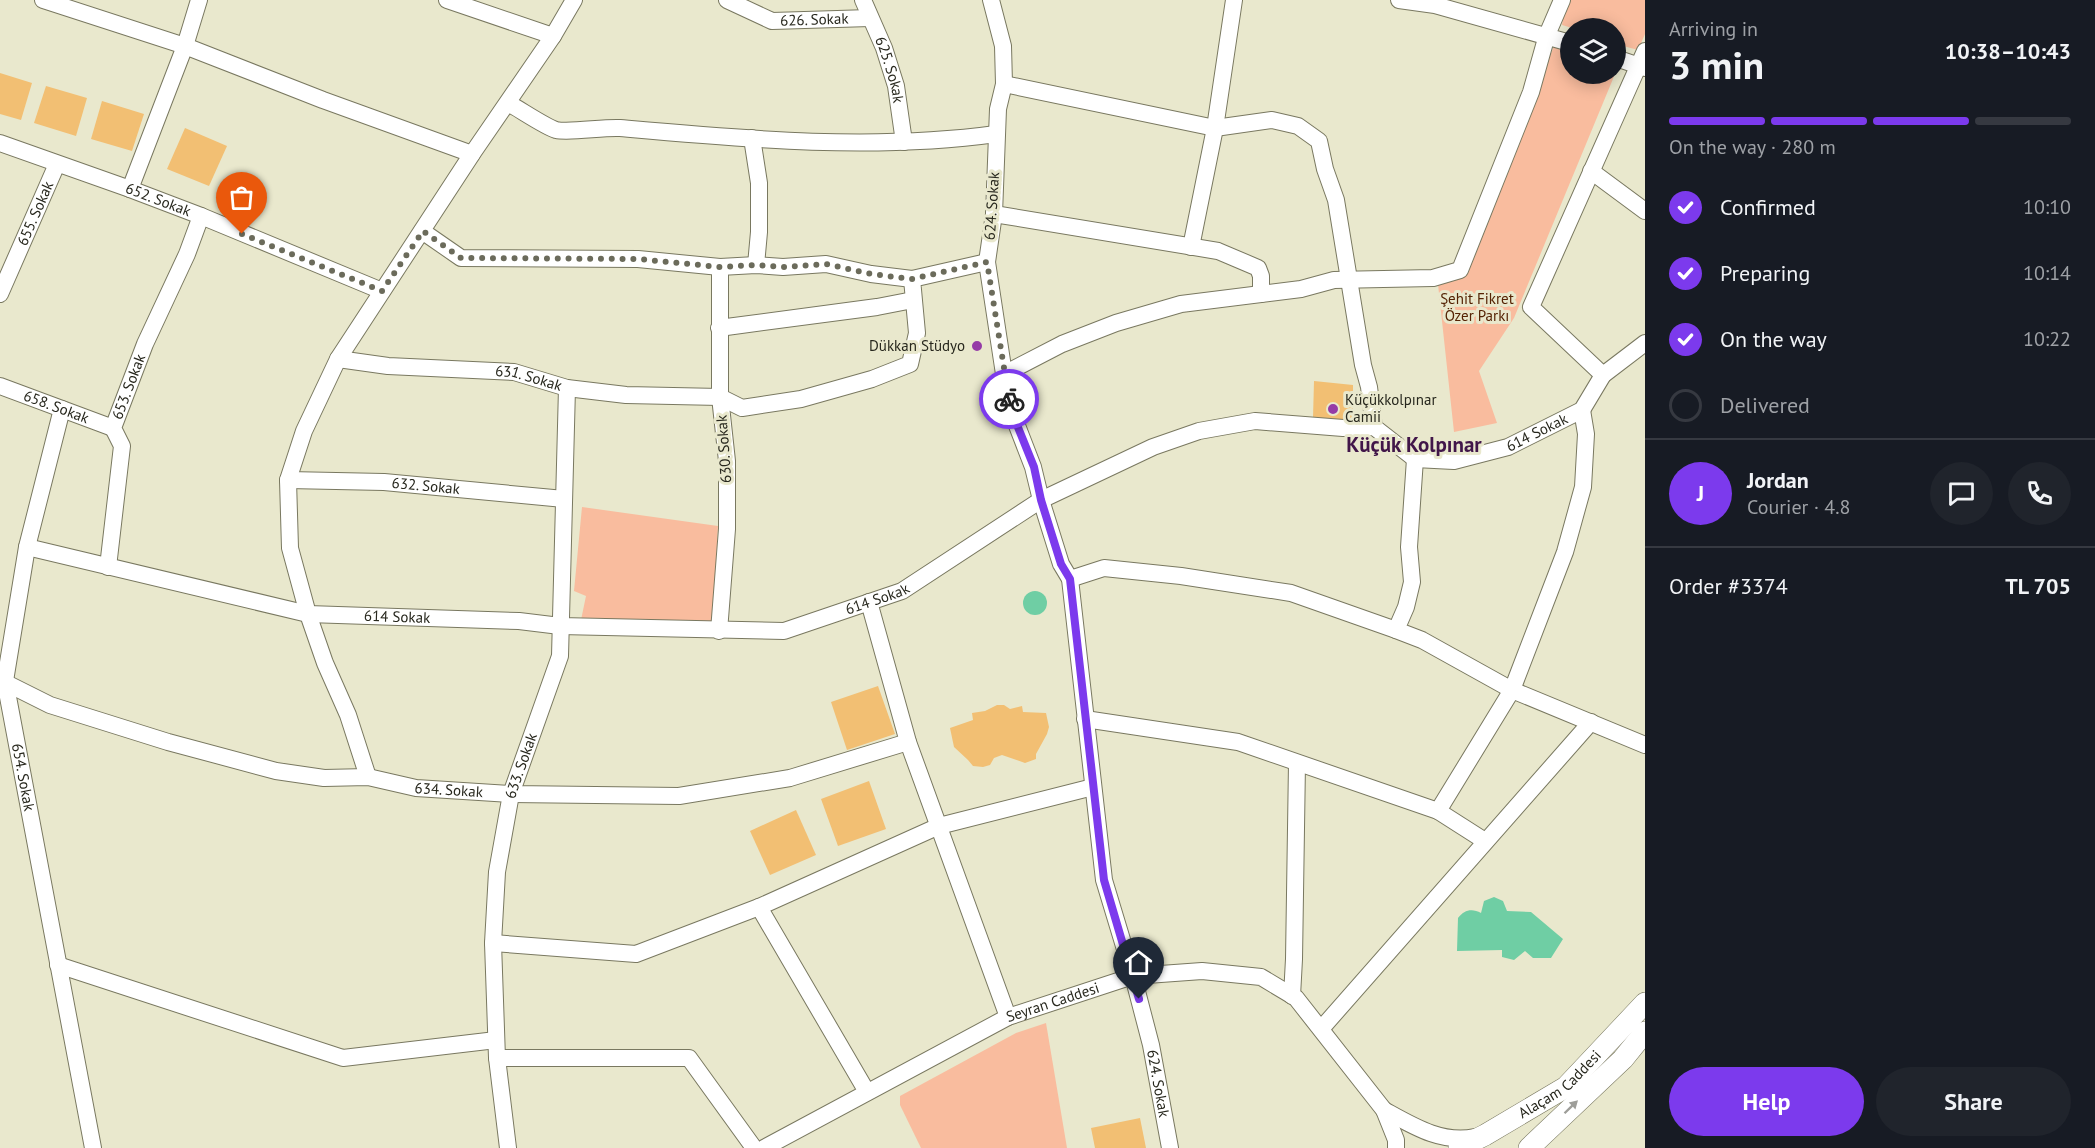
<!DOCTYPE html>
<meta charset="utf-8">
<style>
:root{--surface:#171b24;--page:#20242c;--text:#f1f3f6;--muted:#9ea1a6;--line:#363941;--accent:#7c3aed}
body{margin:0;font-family:"PT Sans",sans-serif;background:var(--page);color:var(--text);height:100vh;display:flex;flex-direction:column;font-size:22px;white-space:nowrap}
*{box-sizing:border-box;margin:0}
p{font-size:20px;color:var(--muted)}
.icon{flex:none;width:33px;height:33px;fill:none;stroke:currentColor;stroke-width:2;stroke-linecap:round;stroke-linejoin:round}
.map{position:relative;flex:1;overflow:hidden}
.details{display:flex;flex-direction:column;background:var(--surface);width:450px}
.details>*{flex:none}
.controls{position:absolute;left:1560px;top:18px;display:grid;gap:12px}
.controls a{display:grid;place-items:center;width:66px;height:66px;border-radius:50%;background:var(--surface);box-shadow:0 3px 15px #0003;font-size:30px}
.pin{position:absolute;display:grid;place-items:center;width:51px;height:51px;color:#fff;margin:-62px -26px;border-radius:50% 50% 50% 0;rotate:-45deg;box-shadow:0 0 6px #0007}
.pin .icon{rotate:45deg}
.courier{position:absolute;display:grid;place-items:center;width:60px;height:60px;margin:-30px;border:4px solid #7c3aed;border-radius:50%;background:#fff;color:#222;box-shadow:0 2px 8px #0007}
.headline em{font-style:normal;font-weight:800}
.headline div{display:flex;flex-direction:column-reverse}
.headline{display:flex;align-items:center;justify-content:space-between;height:102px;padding:0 24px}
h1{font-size:39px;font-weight:800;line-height:45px}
.bar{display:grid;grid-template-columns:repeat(4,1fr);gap:9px 6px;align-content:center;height:72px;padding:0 24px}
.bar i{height:8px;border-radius:4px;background:var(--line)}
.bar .on{background:var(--accent)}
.bar p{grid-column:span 4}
.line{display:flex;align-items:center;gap:15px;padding:0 24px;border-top:2px solid var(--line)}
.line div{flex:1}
.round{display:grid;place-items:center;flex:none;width:63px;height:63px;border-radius:32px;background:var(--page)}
ol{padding:0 24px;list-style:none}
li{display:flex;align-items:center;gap:18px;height:66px}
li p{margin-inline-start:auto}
li .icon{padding:6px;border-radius:50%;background:var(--accent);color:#fff;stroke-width:4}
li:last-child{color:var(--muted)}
li i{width:33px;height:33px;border:3px solid var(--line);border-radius:50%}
.cta{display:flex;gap:12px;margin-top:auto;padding:12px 24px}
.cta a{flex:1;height:69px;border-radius:36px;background:var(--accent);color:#fff;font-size:24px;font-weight:800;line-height:69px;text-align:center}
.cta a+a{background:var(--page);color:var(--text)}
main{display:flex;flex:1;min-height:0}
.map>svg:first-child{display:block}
</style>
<main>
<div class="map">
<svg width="1645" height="1148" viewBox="0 0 1645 1148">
<rect width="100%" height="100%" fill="#e9e8cd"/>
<!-- green -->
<g fill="#f9bc9e">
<polygon points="1566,0 1645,0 1645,34 1638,50 1616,44 1616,28 1572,28 1562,25"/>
<polygon points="1556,41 1570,44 1570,74 1615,74 1514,318 1479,371 1497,423 1454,432 1437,275 1463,274"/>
<polygon points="582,507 718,526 713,620 707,624 581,620 586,596 574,591"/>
<polygon points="1046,1023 1067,1148 921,1148 900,1105 900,1096 1016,1033"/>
</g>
<!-- water -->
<g fill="#6fcea4">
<circle cx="1035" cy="603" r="12"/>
<path d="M1494,897L1503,901L1507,911L1531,912L1563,939L1551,958H1533L1525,951L1514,960L1502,957V950L1457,951L1458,918C1464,910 1472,908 1481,913L1484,901Z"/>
</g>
<!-- building -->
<g fill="#f2bf73">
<polygon points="0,73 32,83 21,120 0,114"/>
<polygon points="46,86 87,98 76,136 34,123"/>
<polygon points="102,101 144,114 132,151 91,139"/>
<polygon points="185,128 227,146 209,186 167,169"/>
<polygon points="1314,381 1353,385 1353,421 1313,418"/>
<polygon points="878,686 895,734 847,750 831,702"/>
<polygon points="997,705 1004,705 1010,709 1022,706 1023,712 1046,713 1049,727 1047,734 1036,754 1036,759 1025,763 1002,755 994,758 990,765 983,767 973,766 968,760 954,747 950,728 973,720 972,713 985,711"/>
<polygon points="869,781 886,829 838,846 821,799"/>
<polygon points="796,810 816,855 770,875 750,831"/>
<polygon points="1140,1118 1146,1148 1095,1148 1091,1128"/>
</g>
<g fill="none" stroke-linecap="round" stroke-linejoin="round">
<defs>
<g id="minor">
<polyline points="43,0 185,46 323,100 472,154"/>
<polyline points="447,0 553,36"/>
<path id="s1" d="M727,0L772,21L870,18"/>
<path id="s2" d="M863,0L884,48L896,86L904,142"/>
<path id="s3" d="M991,0L1003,46L1004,84L998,109L994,214L987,262L1004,374L1011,410L1033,467L1041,500L1061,564L1070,579L1104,880L1133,976L1151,1045L1170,1148"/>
<polyline points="1399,0 1435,5 1570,43"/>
<polyline points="1616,58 1645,68"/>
<polyline points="1004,84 1215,128 1272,120 1298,126 1319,141 1325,169 1336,200 1363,365 1369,387 1374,427"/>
<path d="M508,103C521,110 544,126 556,130C570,133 603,127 620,128C744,139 872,151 996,134"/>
<polyline points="752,138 759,183 759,232 756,265"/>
<path id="s4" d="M0,143L130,189L201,216L382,291"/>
<polyline points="1591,171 1645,211"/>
<polyline points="130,189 185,46 199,0"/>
<polyline points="994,214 1218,251 1258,268 1261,276 1261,294"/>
<polyline points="422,231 461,258 638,259 720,267 756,265 783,267 826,264 871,274 912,279"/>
<polyline points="1191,247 1215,128 1234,0"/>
<path id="s5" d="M0,294L57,164"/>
<polyline points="719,328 877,307 913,300"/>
<path id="s6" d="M338,359L388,366L514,372L567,388L626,395L720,397L742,408L801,399L872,379L910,364L917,333L912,279L987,262"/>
<polyline points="1004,374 1062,344 1116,323 1181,304 1301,289 1334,280 1433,278 1460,270 1531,92 1547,35 1562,0"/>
<polyline points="1603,375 1531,307 1645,51"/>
<path id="s7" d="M0,386L113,428"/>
<path id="s8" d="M62,409L27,547L5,681L93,1148"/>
<polyline points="1415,459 1409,547 1412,582 1406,607 1396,630 1422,640 1512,690 1645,745"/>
<path id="s9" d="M288,480L384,482L564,499"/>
<path id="s10" d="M27,547L308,614L519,621L560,626L784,631L902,591L1041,500L1153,447L1199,431L1255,421L1343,428L1374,427L1415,459L1454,461L1508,447L1582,410L1603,375L1645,343"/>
<path id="s11" d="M108,567L122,446L113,428L145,344L187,254L201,216"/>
<polyline points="1070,579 1104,568 1181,576 1291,593 1396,630"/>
<polyline points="869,602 908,742 1008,1017"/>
<polyline points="719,631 727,529 727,461 720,397 720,267"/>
<path id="s12" d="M0,680L50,705L168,742L276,771L324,778L368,777L416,788L511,794L679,796L790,778L908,742"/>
<polyline points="1085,719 1238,742 1438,811 1512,690 1565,552 1583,487 1586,434 1582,410"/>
<polyline points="368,777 348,715 325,663 308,614 290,548 288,480 304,431 338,359 472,154 553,36 574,0"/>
<polyline points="1438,811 1485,841"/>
<polyline points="759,907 867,1092"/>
<polyline points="493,943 636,954 759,907 939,826 1093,787"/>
<polyline points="58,965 343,1058 496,1040"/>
<polyline points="1292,996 1294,959 1297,763"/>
<polyline points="1321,1029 1591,722"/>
<polyline points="497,1058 689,1058 754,1148"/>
<path d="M1384,1110C1413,1126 1442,1144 1475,1137"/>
<path id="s13" d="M508,1148L497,1058L493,943L497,872L511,794L560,656L567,388"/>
<path id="s14" d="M764,1148L1008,1017L1133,976L1202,971L1261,977L1296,998L1384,1110L1396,1140V1148"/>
</g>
<g id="major">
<path id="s15" d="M1459,1148L1485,1135L1566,1087L1645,1003"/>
<polyline points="1529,1148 1623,1059 1645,1032"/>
</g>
</defs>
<!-- minor casing -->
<use href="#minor" stroke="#797860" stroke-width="18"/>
<!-- major casing -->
<use href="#major" stroke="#797860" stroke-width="22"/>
<!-- minor -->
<use href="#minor" stroke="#fff" stroke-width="16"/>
<!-- major -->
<use href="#major" stroke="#fff" stroke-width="21"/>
</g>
<!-- one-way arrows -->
<defs><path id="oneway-solid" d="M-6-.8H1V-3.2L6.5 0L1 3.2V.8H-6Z" transform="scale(1.5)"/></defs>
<use fill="#9e9e99" href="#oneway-solid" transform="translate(1571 1107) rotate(-44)"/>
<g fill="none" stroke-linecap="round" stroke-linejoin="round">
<!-- done -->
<polyline stroke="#6b6b5b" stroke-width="6" stroke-dasharray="0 10.8" points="242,234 382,291 423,231 461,258 638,259 720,267 756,265 783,267 826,264 871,274 912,279 987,262 1009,399"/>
<!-- route -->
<polyline stroke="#7c3aed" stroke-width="8" points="1009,399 1011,410 1034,467 1041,500 1061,564 1070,579 1104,880 1139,999"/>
</g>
<!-- markers -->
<g fill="#953ba7" stroke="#e9e8cd" stroke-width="2">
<circle cx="977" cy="346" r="6"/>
<circle cx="1333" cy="409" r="6"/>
</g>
<g text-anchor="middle" stroke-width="6" stroke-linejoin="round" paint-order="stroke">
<!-- street labels -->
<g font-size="15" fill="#27271d" stroke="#e9e8cd">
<text dy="5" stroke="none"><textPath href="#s1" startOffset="92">626. Sokak</textPath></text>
<text dy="5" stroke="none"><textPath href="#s2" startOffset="75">625. Sokak</textPath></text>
<text dy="5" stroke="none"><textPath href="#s4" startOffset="168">652. Sokak</textPath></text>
<text transform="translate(992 206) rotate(-86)" y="5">624. Sokak</text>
<text dy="5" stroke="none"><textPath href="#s5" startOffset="88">655. Sokak</textPath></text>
<text dy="5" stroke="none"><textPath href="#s6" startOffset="192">631. Sokak</textPath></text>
<text dy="5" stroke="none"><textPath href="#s11" startOffset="186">653. Sokak</textPath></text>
<text dy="5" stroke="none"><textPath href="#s7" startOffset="60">658. Sokak</textPath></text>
<text dy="5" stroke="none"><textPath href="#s10" startOffset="1584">614 Sokak</textPath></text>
<text transform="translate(724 449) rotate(-94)" y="5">630. Sokak</text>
<text dy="5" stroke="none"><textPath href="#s9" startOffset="138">632. Sokak</textPath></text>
<text dy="5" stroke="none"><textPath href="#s10" startOffset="864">614 Sokak</textPath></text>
<text dy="5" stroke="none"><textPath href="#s10" startOffset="378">614 Sokak</textPath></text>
<text dy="5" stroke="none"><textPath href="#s13" startOffset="386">633. Sokak</textPath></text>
<text dy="5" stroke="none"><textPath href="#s8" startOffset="376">654. Sokak</textPath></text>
<text dy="5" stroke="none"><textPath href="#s12" startOffset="466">634. Sokak</textPath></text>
<text dy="5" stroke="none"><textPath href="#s14" startOffset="324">Seyran Caddesi</textPath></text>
<text dy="5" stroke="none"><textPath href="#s15" startOffset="120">Alaçam Caddesi</textPath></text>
<text dy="5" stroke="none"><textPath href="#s3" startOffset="1108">624. Sokak</textPath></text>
</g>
<!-- park labels -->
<g font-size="15" fill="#552304" stroke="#e9e8cd">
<text x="1477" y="304">Şehit Fikret<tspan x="1477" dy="17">Özer Parkı</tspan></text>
</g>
<!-- poi labels -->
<g font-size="15" fill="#27271d" stroke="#e9e8cd" text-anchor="end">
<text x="965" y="351">Dükkan Stüdyo</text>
<text x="1345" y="405" text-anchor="start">Küçükkolpınar<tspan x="1345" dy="17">Camii</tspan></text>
</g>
<!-- district labels -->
<g font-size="21" font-weight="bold" fill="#411649" stroke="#e9e8cd">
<text x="1414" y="452">Küçük Kolpınar</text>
</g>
</g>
</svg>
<div class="controls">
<a><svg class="icon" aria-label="layers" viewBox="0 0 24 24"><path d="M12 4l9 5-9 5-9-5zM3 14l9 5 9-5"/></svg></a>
</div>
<div class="pin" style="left:242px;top:234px;background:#ea580c"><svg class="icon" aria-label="bag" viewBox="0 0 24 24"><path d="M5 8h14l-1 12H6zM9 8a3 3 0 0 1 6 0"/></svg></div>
<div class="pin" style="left:1139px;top:999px;background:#1f2937"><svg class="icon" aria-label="home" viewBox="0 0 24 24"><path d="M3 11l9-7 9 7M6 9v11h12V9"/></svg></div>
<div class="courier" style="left:1009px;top:399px"><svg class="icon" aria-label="bike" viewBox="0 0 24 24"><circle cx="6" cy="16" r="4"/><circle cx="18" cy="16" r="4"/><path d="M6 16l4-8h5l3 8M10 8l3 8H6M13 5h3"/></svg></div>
</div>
<section class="details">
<div class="headline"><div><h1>3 min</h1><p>Arriving in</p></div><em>10:38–10:43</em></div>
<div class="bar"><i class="on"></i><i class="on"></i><i class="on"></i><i></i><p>On the way · 280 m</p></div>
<ol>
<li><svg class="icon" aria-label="check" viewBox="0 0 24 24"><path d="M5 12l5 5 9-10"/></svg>Confirmed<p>10:10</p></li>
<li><svg class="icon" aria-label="check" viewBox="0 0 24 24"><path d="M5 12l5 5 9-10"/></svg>Preparing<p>10:14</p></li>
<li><svg class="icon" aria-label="check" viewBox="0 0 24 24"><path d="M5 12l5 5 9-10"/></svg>On the way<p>10:22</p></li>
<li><i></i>Delivered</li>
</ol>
<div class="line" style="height:108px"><b class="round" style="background:var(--accent);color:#fff">J</b><div><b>Jordan</b><p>Courier · 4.8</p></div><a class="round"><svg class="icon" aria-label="chat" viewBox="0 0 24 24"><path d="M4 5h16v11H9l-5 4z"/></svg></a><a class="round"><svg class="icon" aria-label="phone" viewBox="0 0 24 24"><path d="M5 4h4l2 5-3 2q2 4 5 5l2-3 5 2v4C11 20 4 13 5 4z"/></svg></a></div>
<div class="line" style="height:78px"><div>Order #3374</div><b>TL 705</b></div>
<div class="cta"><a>Help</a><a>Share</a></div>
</section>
</main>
